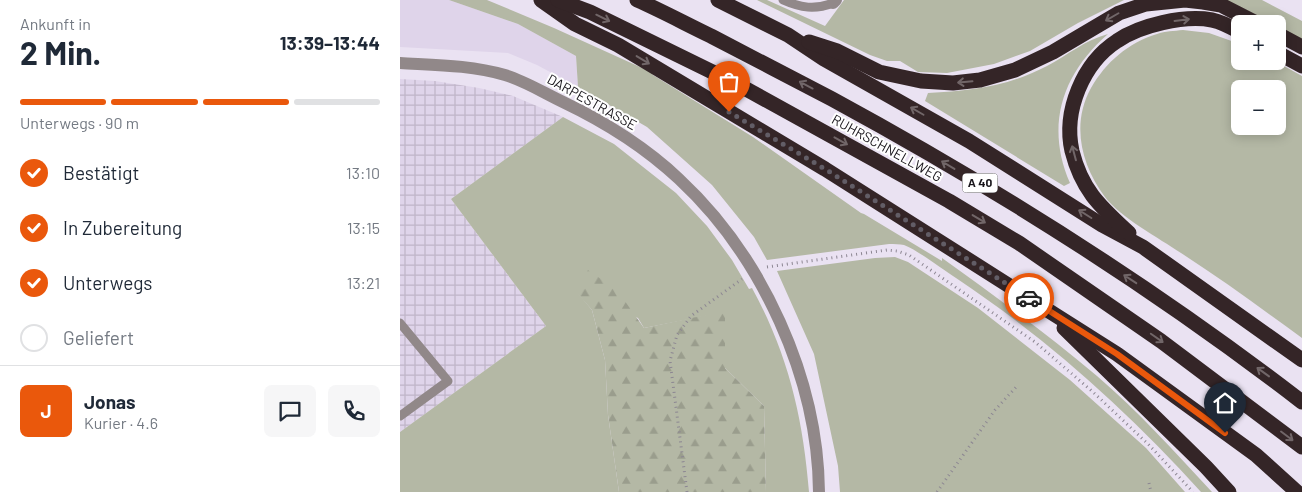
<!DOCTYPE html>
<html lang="de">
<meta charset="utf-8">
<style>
:root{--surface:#fff;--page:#f6f6f7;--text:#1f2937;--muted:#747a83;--line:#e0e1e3;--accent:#ea580c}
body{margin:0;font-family:Barlow,sans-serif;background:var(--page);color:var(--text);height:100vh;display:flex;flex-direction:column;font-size:19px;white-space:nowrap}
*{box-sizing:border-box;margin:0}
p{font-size:16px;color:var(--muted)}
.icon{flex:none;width:28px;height:28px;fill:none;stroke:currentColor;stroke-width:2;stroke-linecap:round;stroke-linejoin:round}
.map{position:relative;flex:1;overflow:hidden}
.sheet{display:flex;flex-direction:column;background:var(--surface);width:400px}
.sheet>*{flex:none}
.controls{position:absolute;left:831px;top:15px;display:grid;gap:10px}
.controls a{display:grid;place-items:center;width:55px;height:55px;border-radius:8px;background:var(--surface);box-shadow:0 2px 12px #0003;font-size:25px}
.pin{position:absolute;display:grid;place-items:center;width:42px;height:42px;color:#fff;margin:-51px -21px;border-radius:50% 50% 50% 0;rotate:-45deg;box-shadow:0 0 5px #0007}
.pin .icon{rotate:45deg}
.courier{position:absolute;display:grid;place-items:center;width:50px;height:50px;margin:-25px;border:4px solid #ea580c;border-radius:50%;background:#fff;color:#222;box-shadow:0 1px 6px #0007}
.overview em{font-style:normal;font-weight:700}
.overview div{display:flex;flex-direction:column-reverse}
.overview{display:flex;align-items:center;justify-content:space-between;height:85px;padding:0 20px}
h1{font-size:32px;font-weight:700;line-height:38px}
.bar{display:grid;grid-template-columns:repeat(4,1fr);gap:8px 5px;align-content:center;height:60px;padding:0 20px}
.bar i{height:6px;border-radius:4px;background:var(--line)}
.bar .current{background:var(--accent)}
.bar p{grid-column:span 4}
.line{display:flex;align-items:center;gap:12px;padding:0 20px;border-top:1px solid var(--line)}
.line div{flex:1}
.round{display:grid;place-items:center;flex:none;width:52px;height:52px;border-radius:8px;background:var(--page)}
ol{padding:0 20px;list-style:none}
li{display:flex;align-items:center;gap:15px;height:55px}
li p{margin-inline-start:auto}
li .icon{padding:5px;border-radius:50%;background:var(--accent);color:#fff;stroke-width:4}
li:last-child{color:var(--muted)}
li i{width:28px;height:28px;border:2px solid var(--line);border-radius:50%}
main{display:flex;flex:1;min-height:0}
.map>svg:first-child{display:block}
</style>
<main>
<section class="sheet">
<div class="overview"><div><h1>2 Min.</h1><p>Ankunft in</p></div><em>13:39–13:44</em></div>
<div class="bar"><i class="current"></i><i class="current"></i><i class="current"></i><i></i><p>Unterwegs · 90 m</p></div>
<ol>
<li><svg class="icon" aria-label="check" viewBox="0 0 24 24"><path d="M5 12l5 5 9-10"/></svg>Bestätigt<p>13:10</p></li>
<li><svg class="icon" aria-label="check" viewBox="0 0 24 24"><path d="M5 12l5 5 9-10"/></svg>In Zubereitung<p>13:15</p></li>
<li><svg class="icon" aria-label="check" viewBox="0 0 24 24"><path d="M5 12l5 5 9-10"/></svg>Unterwegs<p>13:21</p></li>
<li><i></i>Geliefert</li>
</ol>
<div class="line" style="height:90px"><b class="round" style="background:var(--accent);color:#fff">J</b><div><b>Jonas</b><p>Kurier · 4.6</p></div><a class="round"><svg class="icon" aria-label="chat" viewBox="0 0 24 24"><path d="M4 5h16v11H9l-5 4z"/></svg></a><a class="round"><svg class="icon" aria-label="phone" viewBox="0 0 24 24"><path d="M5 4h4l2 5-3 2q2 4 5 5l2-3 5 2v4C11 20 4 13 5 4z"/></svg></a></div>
</section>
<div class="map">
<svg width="902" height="492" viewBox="0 0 902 492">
<defs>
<pattern id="industrial-grid" width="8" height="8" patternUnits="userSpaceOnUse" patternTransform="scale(1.25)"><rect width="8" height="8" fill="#dfd4ea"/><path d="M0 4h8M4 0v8" fill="none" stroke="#bfb5c8"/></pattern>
<pattern id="forest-firs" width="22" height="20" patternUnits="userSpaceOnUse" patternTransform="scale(1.25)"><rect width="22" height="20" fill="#b4b8a5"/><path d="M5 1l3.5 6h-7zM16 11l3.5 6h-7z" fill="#9a9d8d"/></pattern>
</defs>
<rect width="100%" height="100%" fill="#eae2f2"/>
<!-- built -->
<polygon fill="#dfd4ea" points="0,0 49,0 118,24 176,56 178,87 137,65 108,53 0,47"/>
<!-- industrial -->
<polygon fill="url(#industrial-grid)" points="0,79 35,81 79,88 113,96 163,117 51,199 146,326 0,432"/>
<!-- green -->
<g fill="#b4b8a5" fill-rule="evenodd">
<path d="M49,0H87L154,28L251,72L253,75L353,137L461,213L464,214L542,261V258C595,296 647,334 697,376C738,411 775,452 812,492H801C728,411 646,338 556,278C542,269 519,251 504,245C500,244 494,244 489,244L367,260L354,237L312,185L247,127L178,87L176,56L118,24Z"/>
<polygon points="357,0 367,0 425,26 444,0 724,0 678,23 630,51 594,64 547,73 518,72 500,61 487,61 470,55"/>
<polygon points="826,0 862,0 902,21 902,40 878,27 878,24 871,24"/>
<path d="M783,30L809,33L840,44V61H875L902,76V338C862,309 823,280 781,253C759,238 721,218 705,197C681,165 671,124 691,88C706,62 728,43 757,34C765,31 774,31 783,30ZM840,89H878V126H840Z"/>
<path d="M708,34C662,74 645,126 670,183L664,186L525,101L528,93C571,91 609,86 647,66C668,55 685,40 708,34Z"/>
<path d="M163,117L214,144L276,193L307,226L332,260L349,289L352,288C388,354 403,417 409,492H366L364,406L325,368V312L244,328L238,318L177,292L192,310L205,360L208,415L219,492H0V432L146,326L51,199Z"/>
<polygon points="495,257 508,262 578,308 670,380 746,448 785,492 440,492 438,466 414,354 377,271 475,258"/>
</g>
<!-- forest -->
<polygon fill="url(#forest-firs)" points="188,270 217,290 244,328 325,311 325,368 364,406 366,492 219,492 208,415 205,360 192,310 176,292"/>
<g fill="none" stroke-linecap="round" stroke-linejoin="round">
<!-- path -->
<g stroke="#8c8692" stroke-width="3" stroke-dasharray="1 4" stroke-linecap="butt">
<polyline points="367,267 487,250 497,251 509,255 635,342 693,392 749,445 793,492"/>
<polyline points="749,483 751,492"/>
<polyline points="287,492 270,361 277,335 291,316 342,279"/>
<polyline points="537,492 595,410 618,385"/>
</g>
<!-- service -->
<g stroke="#918889" stroke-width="9">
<path d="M383,0C401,8 415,10 433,3"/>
<polyline points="0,323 48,381 0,416"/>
</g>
<!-- minor -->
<g stroke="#918889" stroke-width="12">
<polyline points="433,3 436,0"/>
<path d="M0,63C35,65 71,65 105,75C125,81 144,93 163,102C205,122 245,147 279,179C362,256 418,378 419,492"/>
</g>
<!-- motorway -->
<g stroke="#342527" stroke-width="15">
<polyline points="141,0 175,24 218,45 425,169 717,354 856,455 897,492"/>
<polyline points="158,0 190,12 337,84 549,201 619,243 761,341 902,447"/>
<path d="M237,0C262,11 286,24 311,36C351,57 392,78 432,99C596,188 754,288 902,402"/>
<polyline points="318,0 388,35 424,59 569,141 702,225 743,247 902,360"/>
<polyline points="878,34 902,47"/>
<polyline points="409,42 437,51 479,72 521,81 553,83 580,80 615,70 653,52 719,13 746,4 785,0 803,2 821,5 858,24"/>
<polyline points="878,53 902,66"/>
<path d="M729,233C701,207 682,191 672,151C663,111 683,63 717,41C740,25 784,15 812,20C822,22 831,27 840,32"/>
<polyline points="664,328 806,467 829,492"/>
</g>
</g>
<!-- one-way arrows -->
<defs><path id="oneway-shaft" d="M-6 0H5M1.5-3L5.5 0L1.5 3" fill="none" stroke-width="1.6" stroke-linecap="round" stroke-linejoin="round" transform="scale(1.25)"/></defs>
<g stroke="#716668">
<use href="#oneway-shaft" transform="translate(712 17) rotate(150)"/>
<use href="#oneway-shaft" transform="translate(203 18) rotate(26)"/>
<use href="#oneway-shaft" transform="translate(782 20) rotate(-7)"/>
<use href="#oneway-shaft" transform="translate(243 60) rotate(31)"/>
<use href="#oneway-shaft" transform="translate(565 82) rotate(175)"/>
<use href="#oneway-shaft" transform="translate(406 85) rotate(-152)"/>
<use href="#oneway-shaft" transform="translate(517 111) rotate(-150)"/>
<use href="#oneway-shaft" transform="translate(441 141) rotate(29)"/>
<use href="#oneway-shaft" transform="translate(674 153) rotate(-105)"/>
<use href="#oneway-shaft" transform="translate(548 165) rotate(-149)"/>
<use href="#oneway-shaft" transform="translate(685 214) rotate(-148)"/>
<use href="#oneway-shaft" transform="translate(579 219) rotate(31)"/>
<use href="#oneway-shaft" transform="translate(730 279) rotate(-147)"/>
<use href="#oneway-shaft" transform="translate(757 338) rotate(35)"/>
<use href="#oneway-shaft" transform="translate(863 372) rotate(-144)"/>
<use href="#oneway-shaft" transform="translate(887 436) rotate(37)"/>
</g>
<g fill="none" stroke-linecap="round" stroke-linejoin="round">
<!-- done -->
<polyline stroke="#625d66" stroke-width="5" stroke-dasharray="0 9" points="329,112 425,169 629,298"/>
<!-- route -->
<polyline stroke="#ea580c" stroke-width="6" points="629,298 717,354 825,433"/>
</g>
<g text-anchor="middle" stroke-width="4" stroke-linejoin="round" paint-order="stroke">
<!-- shield labels -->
<rect fill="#fff" stroke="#5d5b5f" stroke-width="1" x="562.5" y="173.5" width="35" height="19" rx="4"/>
<g font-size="12" font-weight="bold" fill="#18151b">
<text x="580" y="187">A 40</text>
</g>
<!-- street labels -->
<g font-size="14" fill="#18151b" stroke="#fff">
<text transform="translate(192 102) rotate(29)" y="5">DARPESTRASSE</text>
<text transform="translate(487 148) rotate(29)" y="5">RUHRSCHNELLWEG</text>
</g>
</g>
</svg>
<div class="controls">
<a>+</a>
<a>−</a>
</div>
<div class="pin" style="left:329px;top:112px;background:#ea580c"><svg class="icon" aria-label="bag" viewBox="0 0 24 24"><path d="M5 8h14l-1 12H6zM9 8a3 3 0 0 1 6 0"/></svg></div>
<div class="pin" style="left:825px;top:433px;background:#1f2937"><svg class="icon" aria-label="home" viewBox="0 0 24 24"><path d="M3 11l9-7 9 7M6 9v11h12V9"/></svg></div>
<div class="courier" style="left:629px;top:298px"><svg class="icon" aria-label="car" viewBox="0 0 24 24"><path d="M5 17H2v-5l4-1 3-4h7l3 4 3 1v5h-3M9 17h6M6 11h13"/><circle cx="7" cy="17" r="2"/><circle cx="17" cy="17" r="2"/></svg></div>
</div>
</main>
